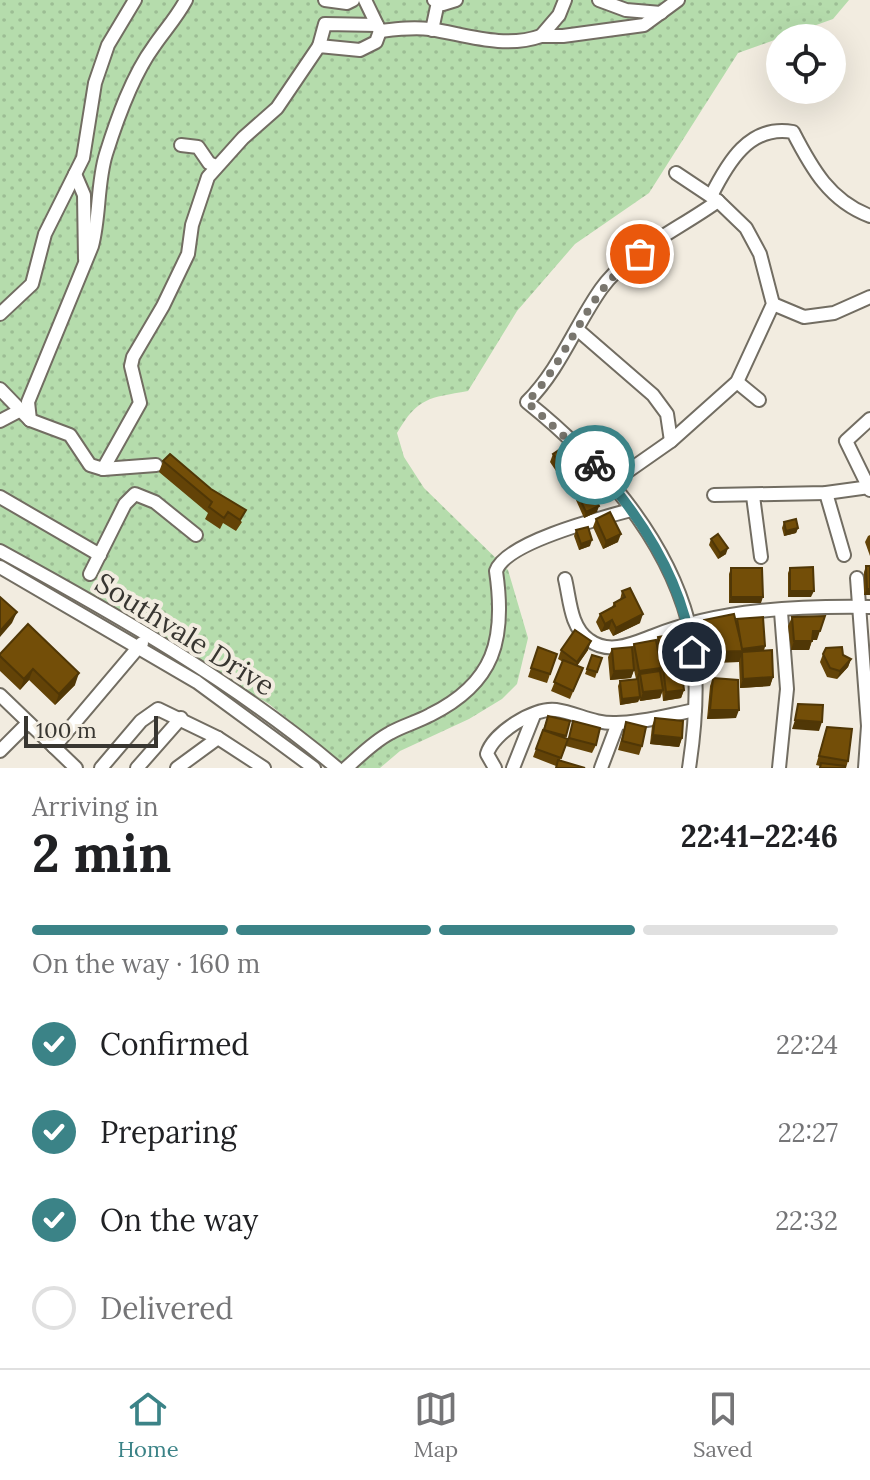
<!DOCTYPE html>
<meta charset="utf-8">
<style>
:root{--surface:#fff;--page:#f6f6f6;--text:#202124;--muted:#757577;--line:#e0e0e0;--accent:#3b8387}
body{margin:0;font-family:Lora,serif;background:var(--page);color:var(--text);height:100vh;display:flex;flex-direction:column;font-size:30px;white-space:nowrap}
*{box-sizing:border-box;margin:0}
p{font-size:26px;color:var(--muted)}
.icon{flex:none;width:44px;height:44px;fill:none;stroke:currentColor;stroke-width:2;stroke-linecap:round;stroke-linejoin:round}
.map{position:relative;height:768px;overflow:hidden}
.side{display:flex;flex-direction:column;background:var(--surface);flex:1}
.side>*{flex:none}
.tools{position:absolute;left:766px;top:24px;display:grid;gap:16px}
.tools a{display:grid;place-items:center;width:80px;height:80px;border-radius:50%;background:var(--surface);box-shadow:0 8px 32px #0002;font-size:40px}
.scale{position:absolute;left:24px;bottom:20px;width:134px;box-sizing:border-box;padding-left:8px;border:4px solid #383631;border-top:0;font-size:22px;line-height:28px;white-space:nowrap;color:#383631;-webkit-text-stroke:6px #f2ece0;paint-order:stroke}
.pin{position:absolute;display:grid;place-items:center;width:68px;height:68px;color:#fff;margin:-34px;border:4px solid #fff;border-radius:50%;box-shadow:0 2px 8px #0007}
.courier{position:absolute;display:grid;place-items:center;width:80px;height:80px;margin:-40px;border:6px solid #3b8387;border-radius:50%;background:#fff;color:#222;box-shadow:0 2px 10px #0007}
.head em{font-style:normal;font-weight:700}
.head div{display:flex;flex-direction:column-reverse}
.head{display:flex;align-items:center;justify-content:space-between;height:136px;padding:0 32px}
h1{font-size:52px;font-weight:700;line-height:60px}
.bar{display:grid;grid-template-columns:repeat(4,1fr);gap:12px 8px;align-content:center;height:96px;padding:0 32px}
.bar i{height:10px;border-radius:6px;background:var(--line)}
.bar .selected{background:var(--accent)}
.bar p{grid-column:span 4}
ol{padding:0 32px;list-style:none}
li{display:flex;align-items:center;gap:24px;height:88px}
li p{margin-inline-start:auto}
li .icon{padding:8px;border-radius:50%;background:var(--accent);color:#fff;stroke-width:4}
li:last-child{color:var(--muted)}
li i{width:44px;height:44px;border:4px solid var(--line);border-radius:50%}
.menu{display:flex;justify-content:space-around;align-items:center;height:112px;border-top:2px solid var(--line);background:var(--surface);font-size:22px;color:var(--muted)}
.menu a{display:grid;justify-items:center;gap:4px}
.menu .selected{color:var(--accent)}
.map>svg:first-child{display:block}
</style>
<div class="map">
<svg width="870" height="768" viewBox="0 0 870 768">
<defs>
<pattern id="green-dots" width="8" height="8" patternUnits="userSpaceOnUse" patternTransform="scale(2)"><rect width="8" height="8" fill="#b5dcac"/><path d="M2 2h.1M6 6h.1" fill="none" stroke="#9cbd94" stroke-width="1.8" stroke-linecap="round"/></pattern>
</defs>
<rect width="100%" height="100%" fill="#f2ece0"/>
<!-- green -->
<path fill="url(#green-dots)" d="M0,0H849L833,19L738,53L649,193L575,244L517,311L468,391C429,398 418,397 397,433L404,457L424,488L508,570L528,638L517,684L502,699L469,719L400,751L380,768H348L269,704L0,545Z"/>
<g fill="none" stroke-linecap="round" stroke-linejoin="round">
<defs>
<g id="minor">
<polyline points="325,0 347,3 353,0"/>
<path d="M365,0L380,31C397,29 412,27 430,29C467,35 504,49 541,36"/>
<polyline points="434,0 443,4 456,0"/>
<polyline points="565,0 559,15 541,36 563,36 644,25 678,0"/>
<polyline points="599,0 626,10 661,13"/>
<polyline points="432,30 438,2"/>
<polyline points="319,46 325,24 377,25"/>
<polyline points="181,145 198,147 209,163 216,166"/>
<polyline points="75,174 84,195 85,259"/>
<path d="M711,196C727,164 749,124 793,132C812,169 830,201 870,216"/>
<polyline points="773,304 804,317 834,313 870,297"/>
<polyline points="0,314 32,284 45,234 83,158 95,83 108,45 135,0"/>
<polyline points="578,330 653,395 667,414 671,441"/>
<polyline points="737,382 759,400"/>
<polyline points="0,389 30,420 70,435 90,465 103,469 156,465"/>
<polyline points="870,419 846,441 870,490"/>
<path d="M30,420L28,402L92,246C100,216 97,183 106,154C117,119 132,76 154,46C165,30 177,17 186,0"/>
<polyline points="0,421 19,411"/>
<polyline points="103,469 140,403 131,366 133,357 163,306 188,254 192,225 208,177 243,138 277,108 319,46 360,50 376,42 380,31"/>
<polyline points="611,483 671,441 737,382 773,304 760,254 746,228 718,201 676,173"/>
<polyline points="826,493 844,555"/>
<polyline points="714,495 826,493 870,487"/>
<polyline points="753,496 761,557"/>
<polyline points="0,497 100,555"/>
<path d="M0,551C117,615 235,682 337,768"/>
<polyline points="0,567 197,682 314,768"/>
<polyline points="90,574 125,504 135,494 155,502 196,535"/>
<polyline points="857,578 868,726 865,768"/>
<path d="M565,579C570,599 570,627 589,640C609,655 632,644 653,636C721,609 798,606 870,607"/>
<polyline points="0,695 76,768"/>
<polyline points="54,747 142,643"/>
<polyline points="0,751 28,723"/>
<polyline points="101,768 141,721 158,709 218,738 264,768"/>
<polyline points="137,768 181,718"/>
<polyline points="177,768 218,738"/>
<path d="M346,768C360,756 373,742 390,733C402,726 417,722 430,715C495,683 506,639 496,571C506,542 601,518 631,510"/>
<path d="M495,768L487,754C493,733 534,707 556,710C577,713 594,724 616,723C642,723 669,715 695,710"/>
<polyline points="513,768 534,715"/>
<polyline points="601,768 618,723"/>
<path d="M689,768C696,722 700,667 688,621C665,535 596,457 527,402C560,369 575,326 601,289C628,251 681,228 718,201"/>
<polyline points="779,768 787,689 781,612"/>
</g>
</defs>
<!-- minor casing -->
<use href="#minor" stroke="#726d62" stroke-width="16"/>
<!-- minor -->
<use href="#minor" stroke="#fff" stroke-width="12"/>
</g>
<!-- wall -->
<g fill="#634307">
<polygon points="170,454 242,522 236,531 223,523 220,529 205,519 208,513 159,472 163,461"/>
<polygon points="553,454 581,488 572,495 550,462"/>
<polygon points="578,495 597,512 584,518 576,500"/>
<polygon points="596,519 618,542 603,549 593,527"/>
<polygon points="784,522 798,528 796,533 784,536 782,528"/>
<polygon points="576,530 590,546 579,550 574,536"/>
<polygon points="870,535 870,556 865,542 868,536"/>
<polygon points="711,539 726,554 718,559 709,545"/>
<polygon points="866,566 870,566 870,595 864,595 864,572"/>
<polygon points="731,568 761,603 729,603 729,574"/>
<polygon points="790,568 811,597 788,597 788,573"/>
<polygon points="622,591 640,623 613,636 609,629 601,632 596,622 600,614 612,607 614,603 620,600"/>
<polygon points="792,617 817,640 812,640 809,650 791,650 788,626"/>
<polygon points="737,619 765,646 764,651 773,677 770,686 740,688 739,662 703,663 700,631 704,620 736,621"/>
<polygon points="658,637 679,665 684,690 681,698 663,701 662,691 660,698 640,701 639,699 638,702 620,705 618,686 620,681 636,679 634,670 631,678 610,680 608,657 612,649 632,648 634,644 656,642"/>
<polygon points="538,647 557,654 547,683 528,677"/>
<polygon points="561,650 588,650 577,666 583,668 570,699 551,691 563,662 558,659"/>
<polygon points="0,654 75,685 55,705 29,680 20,690 0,671"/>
<polygon points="823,654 843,655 851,659 848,667 837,679 827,677 820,662"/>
<polygon points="592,655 602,658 595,678 585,674"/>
<polygon points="713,678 736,718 707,719 710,686"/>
<polygon points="548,716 570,721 565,738 568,739 573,721 596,745 592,753 566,746 568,741 560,760 556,766 533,757"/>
<polygon points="655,718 682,738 679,747 650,744 652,726"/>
<polygon points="626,722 642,746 639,755 618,750"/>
<polygon points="827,727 848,761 846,768 819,768 820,766 816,765"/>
</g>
<!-- shaded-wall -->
<g fill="#503706">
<polygon points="584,480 581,488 572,495 575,486"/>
<polygon points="599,506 597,512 584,518 586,512"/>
<polygon points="798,528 796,533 784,536 786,531"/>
<polygon points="621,534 618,542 603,549 606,541"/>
<polygon points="592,540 590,546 579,550 581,544"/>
<polygon points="728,548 726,554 718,559 720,553"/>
<polygon points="867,589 870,589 870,595 864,595"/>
<polygon points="790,591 814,591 811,597 788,597"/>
<polygon points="731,597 763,597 761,603 729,603"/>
<polygon points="17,612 12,623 0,637 0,631"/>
<polygon points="643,614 640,623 613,636 616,628"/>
<polygon points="612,620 609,629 601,632 605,624"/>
<polygon points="813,631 820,631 817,640 810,640"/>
<polygon points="591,641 588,650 574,670 577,662"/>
<polygon points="794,641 812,641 809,650 791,650"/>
<polygon points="765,646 762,654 742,654 739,662 703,663 707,652"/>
<polygon points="851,659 848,667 837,679 840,671"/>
<polygon points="681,661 678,670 663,667 661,673 660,673 663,664"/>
<polygon points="661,668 658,676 640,674 638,680 636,680 639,671"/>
<polygon points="33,669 29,680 20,690 24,679"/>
<polygon points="634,670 631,678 610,680 614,671"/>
<polygon points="79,673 75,685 55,705 59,694"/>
<polygon points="773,677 770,686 740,688 743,679"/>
<polygon points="663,690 660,698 640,701 643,692"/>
<polygon points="684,690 681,698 663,701 666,692"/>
<polygon points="640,697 638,702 620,705 622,699"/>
<polygon points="710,710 739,710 736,718 707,719"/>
<polygon points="795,720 822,722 819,731 792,729"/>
<polygon points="653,735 682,738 679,747 650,744"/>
</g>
<!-- building -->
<g fill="#734e08" stroke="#503706" stroke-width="2">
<polygon points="562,448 584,480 575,486 553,454"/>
<polygon points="170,454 211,489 246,510 240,520 228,512 224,518 209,507 212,502 163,461"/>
<polygon points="591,489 599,506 586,512 578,495"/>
<polygon points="610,512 621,534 606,541 596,519"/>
<polygon points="796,519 798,528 786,531 784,522"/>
<polygon points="588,527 592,540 581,544 576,530"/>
<polygon points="718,534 728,548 720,553 711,539"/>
<polygon points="866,566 870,566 870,589 867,589"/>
<polygon points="813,567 814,591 790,591 790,568"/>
<polygon points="731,568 762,568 763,597 731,597"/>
<polygon points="630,588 643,614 616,628 612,620 605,624 600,614 615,606 614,603 625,597 622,591"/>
<polygon points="0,597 17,612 0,631"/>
<polygon points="734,614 743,651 707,652 704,620"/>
<polygon points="825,616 820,631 813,631 812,641 794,641 792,617"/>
<polygon points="763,617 765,646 742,649 737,619"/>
<polygon points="28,624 79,673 59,694 33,669 24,679 0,656 0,654"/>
<polygon points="575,630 591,641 577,662 561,650"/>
<polygon points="675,634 681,661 663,664 658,637"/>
<polygon points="656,640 661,668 639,671 634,644"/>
<polygon points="538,647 557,654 550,674 531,668"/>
<polygon points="632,647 634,670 614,671 612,649"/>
<polygon points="842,647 843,655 851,659 840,671 830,668 823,654 826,648"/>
<polygon points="772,650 773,677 743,679 742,652"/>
<polygon points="592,655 602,658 597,672 587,669"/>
<polygon points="563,660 583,668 573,691 554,682"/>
<polygon points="681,665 684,690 666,692 663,667"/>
<polygon points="660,671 663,690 643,692 640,674"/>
<polygon points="713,678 738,680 739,710 710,710"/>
<polygon points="638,679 640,697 622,699 620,681"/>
<polygon points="798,704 823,705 822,722 795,720"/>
<polygon points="548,716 570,721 566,736 544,730"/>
<polygon points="655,718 683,721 682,738 653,735"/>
<polygon points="573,721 600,728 596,745 569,738"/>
<polygon points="626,722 646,727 642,746 622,741"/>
<polygon points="827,727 852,729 848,761 819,756"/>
<polygon points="543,730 568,739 561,758 536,749"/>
<polygon points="558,760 585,768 556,768"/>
<polygon points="821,763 845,766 845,768 820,768"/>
</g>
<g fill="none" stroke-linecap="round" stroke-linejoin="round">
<!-- done -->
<path stroke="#79766e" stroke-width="8" stroke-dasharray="0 14.4" d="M595,465L527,402C571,357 586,289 640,254"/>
<!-- route -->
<path stroke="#3b8387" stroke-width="10" d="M595,465C642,518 683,581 692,652"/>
</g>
<g text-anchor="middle" stroke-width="8" stroke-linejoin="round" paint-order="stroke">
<!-- street labels -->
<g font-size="28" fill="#383631" stroke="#f2ece0">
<text transform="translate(185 634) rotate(32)" y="10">Southvale Drive</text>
</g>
</g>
</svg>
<div class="tools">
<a><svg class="icon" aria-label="locate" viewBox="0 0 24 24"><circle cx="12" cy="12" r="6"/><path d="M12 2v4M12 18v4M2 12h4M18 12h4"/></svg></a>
</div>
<div class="scale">100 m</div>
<div class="pin" style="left:640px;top:254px;background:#ea580c"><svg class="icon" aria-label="bag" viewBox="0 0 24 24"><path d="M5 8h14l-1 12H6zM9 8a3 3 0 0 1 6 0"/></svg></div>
<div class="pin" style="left:692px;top:652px;background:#1f2937"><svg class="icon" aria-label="home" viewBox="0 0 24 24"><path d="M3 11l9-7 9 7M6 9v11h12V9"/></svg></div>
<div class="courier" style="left:595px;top:465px"><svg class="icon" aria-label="bike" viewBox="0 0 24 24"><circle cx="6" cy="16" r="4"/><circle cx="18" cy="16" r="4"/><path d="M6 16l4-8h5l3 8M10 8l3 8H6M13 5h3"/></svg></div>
</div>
<section class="side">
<div class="head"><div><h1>2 min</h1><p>Arriving in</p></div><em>22:41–22:46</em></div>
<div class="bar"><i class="selected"></i><i class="selected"></i><i class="selected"></i><i></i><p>On the way · 160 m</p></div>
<ol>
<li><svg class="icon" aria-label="check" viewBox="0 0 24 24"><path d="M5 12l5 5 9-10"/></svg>Confirmed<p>22:24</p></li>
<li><svg class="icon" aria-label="check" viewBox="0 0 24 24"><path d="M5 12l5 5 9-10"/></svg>Preparing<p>22:27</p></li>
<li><svg class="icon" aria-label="check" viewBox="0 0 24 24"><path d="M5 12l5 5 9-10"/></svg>On the way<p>22:32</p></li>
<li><i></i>Delivered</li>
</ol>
</section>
<nav class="menu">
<a class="selected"><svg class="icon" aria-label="home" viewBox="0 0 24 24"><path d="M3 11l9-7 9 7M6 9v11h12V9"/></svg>Home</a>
<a><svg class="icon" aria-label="map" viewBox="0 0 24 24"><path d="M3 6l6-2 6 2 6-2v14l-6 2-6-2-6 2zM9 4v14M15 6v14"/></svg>Map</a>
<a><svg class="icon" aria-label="saved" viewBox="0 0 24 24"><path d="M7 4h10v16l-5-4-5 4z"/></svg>Saved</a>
</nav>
